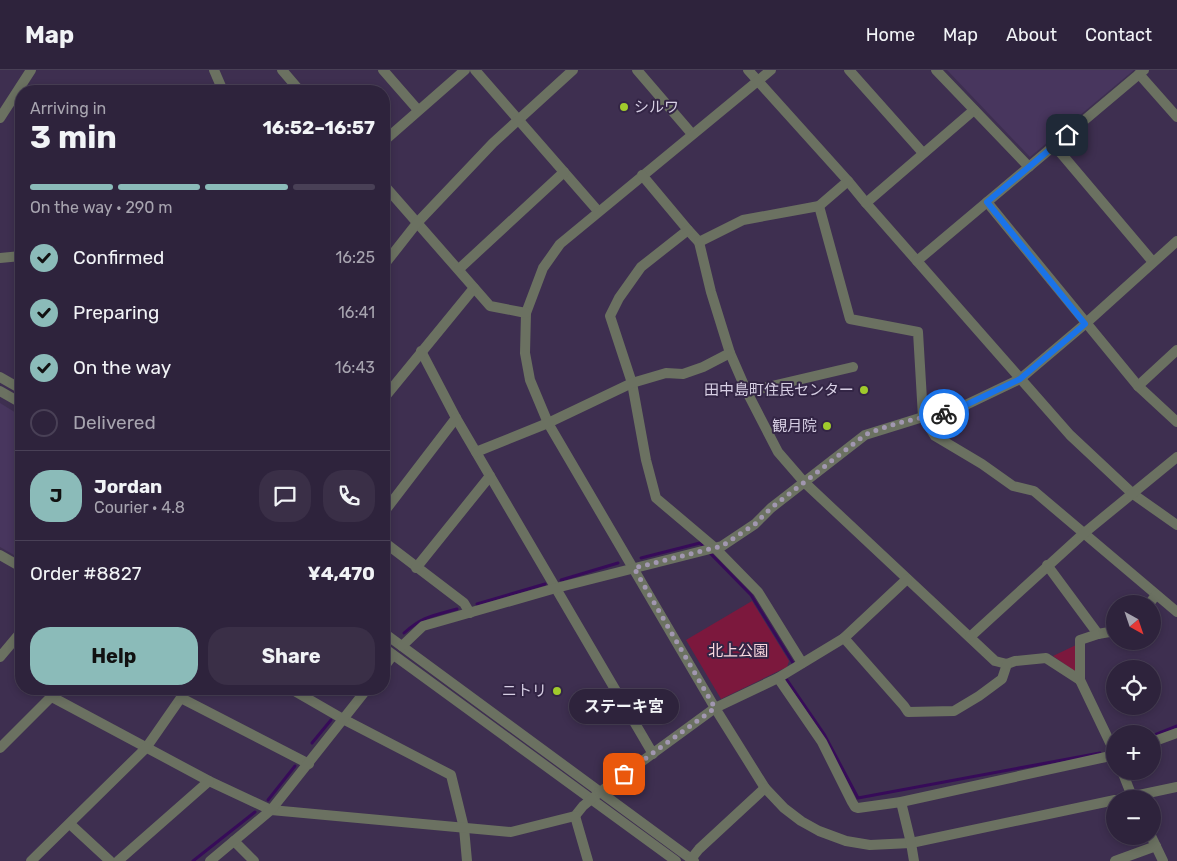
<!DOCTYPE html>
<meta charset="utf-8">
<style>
:root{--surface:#2e233c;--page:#3a2f47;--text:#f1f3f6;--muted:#a7a4af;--line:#494056;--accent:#8bbbb9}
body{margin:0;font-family:Rubik,"Noto Sans JP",sans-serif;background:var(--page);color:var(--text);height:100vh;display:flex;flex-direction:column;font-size:19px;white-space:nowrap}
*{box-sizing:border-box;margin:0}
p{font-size:16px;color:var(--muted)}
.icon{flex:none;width:28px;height:28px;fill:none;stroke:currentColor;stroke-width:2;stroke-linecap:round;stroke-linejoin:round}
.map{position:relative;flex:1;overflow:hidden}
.sheet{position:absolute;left:15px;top:15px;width:375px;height:610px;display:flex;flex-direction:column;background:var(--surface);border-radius:20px;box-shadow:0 2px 8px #0003,0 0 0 1px var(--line)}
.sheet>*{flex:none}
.needle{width:32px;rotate:140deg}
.controls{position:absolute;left:1106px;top:525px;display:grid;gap:10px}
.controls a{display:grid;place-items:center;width:55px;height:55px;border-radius:50%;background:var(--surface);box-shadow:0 2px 8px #0003,0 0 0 1px var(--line);font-size:25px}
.pin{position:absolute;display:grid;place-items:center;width:42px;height:42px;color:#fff;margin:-21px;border-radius:10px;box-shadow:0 2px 8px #0006}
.courier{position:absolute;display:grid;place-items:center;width:50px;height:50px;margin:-25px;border:4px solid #1a73e8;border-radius:50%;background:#fff;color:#222;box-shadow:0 1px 6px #0007}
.bubble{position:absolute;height:35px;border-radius:18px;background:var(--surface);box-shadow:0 2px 8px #0003,0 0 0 1px var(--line);font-size:16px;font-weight:700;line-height:35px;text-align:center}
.head em{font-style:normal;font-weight:700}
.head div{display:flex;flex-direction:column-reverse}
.head{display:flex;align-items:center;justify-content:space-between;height:85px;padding:0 15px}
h1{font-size:32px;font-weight:700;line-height:38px}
.bar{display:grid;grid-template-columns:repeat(4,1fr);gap:8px 5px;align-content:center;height:60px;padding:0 15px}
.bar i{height:6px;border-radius:4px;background:var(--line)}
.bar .selected{background:var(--accent)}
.bar p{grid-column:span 4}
.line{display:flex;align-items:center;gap:12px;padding:0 15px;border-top:1px solid var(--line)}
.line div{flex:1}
.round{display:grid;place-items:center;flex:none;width:52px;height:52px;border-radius:20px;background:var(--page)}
ol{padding:0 15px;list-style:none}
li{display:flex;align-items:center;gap:15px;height:55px}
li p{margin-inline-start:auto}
li .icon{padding:5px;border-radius:50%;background:var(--accent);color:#111;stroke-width:4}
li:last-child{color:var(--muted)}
li i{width:28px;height:28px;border:2px solid var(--line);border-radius:50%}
.button{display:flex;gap:10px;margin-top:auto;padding:10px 15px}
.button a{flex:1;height:58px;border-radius:20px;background:var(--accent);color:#111;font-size:20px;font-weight:700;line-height:58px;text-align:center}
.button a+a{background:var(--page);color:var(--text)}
header{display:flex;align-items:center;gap:30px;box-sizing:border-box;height:70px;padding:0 25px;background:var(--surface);border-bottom:1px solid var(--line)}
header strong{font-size:24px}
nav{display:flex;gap:28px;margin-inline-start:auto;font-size:18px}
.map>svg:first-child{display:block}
</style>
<header>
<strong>Map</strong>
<nav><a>Home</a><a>Map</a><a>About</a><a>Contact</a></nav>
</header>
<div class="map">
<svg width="1177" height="791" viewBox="0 0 1177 791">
<rect width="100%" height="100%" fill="#3e2f50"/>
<!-- built -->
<g fill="#48365e">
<polygon points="947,0 1134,0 1030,87"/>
<polygon points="0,333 21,346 21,489 0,477"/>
</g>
<!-- green -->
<g fill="#7c183d">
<polygon points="752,531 789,591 787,597 721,629 686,570"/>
<polygon points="1076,575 1076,602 1053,586"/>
</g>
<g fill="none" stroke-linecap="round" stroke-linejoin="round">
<!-- stream -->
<g stroke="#370b59" stroke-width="3">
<polyline points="709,482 751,525 793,593"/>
<polyline points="641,488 700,473 705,478"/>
<polyline points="561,510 618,493"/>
<polyline points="477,534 545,514"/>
<path d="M404,563C423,546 432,546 457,539"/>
<polyline points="787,610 824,664 858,728 1100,683"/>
<polyline points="1152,666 1177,656"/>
<polyline points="312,673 331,650"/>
<polyline points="268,730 295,696"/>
<polyline points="193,791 255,742"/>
</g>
<!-- minor -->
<g stroke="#6b7161" stroke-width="10">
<polyline points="214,0 223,21"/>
<polyline points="282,0 300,21"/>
<polyline points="383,0 418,40"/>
<polyline points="475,0 598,141"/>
<polyline points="637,0 692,64"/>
<polyline points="748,0 848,111 866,133 1070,365 1133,424 1177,455"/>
<polyline points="771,0 560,174 543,198 526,243 525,283 530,310 548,353 715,638 765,718 784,738 801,751 819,761 846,771 870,775 911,773 1115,730"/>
<polyline points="849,0 923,83"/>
<polyline points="936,0 1029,97"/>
<polyline points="1139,4 1177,47"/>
<polyline points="0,48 31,0"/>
<polyline points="384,71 465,0"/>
<polyline points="1054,75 1153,192"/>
<polyline points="642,105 688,160 699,172 711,222 730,283 747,322 778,382 804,412 995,591 1007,594 1015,591 1046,588 1080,610"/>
<polyline points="384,115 490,236 526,243"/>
<polyline points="987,132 1138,316 1177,352"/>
<polyline points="866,133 974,40"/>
<polyline points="819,136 850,249 918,262 923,347 935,366 982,394 1013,416 1034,421 1177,542"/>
<polyline points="688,160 641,197 619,228 610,246 632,313 646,390 656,428 714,477 758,522 802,593"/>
<polyline points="699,172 743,150 819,136 848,111"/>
<polyline points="0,188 21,186"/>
<polyline points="917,191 1144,0"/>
<polyline points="384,195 417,153 493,73 573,0"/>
<polyline points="459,199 564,102"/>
<polyline points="421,281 456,348 653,684"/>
<polyline points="0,307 21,319"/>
<polyline points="1138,316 1177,280"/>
<polyline points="0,321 21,333"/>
<polyline points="747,322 853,297"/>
<polyline points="384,328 474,218"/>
<polyline points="476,382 548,353 632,313 666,303 683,304 703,297 730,283"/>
<polyline points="384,442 456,348"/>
<polyline points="384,472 464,533 470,543"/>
<polyline points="0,485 21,497"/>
<polyline points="1047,495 1098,564"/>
<polyline points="416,498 490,406"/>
<polyline points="1149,534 1156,525"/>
<polyline points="1115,561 1098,564 1080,570 1080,610 1115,683"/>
<polyline points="384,563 694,791"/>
<polyline points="970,567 1083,464 1177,387"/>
<polyline points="844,568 907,509"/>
<polyline points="402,576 423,556 556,518 722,476 755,454 771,438 865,365 923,347 951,342 1020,309 1085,254 1177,171"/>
<polyline points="384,578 676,791"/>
<polyline points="0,587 21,562"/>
<polyline points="384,597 393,585"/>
<polyline points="778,608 822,672 852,732 855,737 858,738 901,732 1115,685"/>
<polyline points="291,619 343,649 451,705 464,758 467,791"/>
<polyline points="52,627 209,711 271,740 511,762 575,746 583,736 600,722 715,638 778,608 844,568 904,636 908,642 954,641 979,626 1002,609 1007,594"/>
<polyline points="181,628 309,694"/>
<polyline points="1152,672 1177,663"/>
<polyline points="0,678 59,619"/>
<polyline points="1122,701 1133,729"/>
<polyline points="1120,729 1177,717"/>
<polyline points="901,732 911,773 914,791"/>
<polyline points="575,746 588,791"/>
<polyline points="70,754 110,791"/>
<polyline points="1151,766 1163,791"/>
<polyline points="234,771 254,791"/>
<polyline points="691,789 699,779 765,718"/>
<polyline points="31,791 146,678 187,619"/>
<polyline points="118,791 209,711"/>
<polyline points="210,791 271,740 367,619"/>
<polyline points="1115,791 1156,776"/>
</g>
</g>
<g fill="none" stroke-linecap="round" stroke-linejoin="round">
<!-- done -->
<path stroke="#a197b0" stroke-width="5" stroke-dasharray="0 9" d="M624,704L715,638L634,498L722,476L755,454L771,438L865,365C889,354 917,348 944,344"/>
<!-- route -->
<polyline stroke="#1a73e8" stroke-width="6" points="944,344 951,342 1020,309 1085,254 987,132 1067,65"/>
</g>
<!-- markers -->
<g fill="#a0ca2c" stroke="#332545" stroke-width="2">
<circle cx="624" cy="37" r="5"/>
<circle cx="864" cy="320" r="5"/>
<circle cx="827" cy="356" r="5"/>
<circle cx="557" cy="621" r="5"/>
</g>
<g text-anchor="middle" stroke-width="4" stroke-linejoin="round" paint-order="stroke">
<!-- poi labels -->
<g font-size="15" fill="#d7cfe4" stroke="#332545" text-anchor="end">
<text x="634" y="42" text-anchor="start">シルワ</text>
<text x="854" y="325">田中島町住民センター</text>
<text x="817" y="361">観月院</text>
<text x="547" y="626">ニトリ</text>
</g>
<!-- park labels -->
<g font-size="15" fill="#f7d6dd" stroke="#332545">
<text x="738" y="586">北上公園</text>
</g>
</g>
</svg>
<div class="controls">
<a><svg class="needle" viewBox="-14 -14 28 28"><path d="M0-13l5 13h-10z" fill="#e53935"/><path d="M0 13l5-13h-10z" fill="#a7a4af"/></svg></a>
<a><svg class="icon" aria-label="locate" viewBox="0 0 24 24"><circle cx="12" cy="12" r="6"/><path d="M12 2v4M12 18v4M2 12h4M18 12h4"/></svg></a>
<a>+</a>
<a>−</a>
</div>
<div class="pin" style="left:624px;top:704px;background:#ea580c"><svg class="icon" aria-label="bag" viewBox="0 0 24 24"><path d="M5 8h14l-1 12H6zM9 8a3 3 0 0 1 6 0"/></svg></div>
<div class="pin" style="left:1067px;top:65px;background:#1f2937"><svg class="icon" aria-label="home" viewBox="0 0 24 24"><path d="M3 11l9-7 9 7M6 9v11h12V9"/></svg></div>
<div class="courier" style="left:944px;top:344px"><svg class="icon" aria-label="bike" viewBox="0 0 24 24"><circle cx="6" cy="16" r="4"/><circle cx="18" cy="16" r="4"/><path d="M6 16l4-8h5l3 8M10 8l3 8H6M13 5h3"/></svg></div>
<div class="bubble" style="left:569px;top:619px;width:110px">ステーキ宮</div>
<section class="sheet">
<div class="head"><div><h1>3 min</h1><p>Arriving in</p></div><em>16:52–16:57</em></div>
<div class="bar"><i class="selected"></i><i class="selected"></i><i class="selected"></i><i></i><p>On the way · 290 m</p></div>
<ol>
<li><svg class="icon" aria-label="check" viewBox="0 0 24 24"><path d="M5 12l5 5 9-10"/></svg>Confirmed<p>16:25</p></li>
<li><svg class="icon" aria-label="check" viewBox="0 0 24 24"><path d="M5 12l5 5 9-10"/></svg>Preparing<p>16:41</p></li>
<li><svg class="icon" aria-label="check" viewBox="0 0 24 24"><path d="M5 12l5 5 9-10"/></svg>On the way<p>16:43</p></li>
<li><i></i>Delivered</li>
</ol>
<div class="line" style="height:90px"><b class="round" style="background:var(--accent);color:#111">J</b><div><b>Jordan</b><p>Courier · 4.8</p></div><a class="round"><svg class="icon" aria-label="chat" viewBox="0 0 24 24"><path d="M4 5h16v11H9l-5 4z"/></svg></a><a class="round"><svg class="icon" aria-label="phone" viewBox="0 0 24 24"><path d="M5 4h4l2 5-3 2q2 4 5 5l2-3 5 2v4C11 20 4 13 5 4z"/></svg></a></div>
<div class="line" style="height:65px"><div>Order #8827</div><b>¥4,470</b></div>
<div class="button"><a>Help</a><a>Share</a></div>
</section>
</div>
